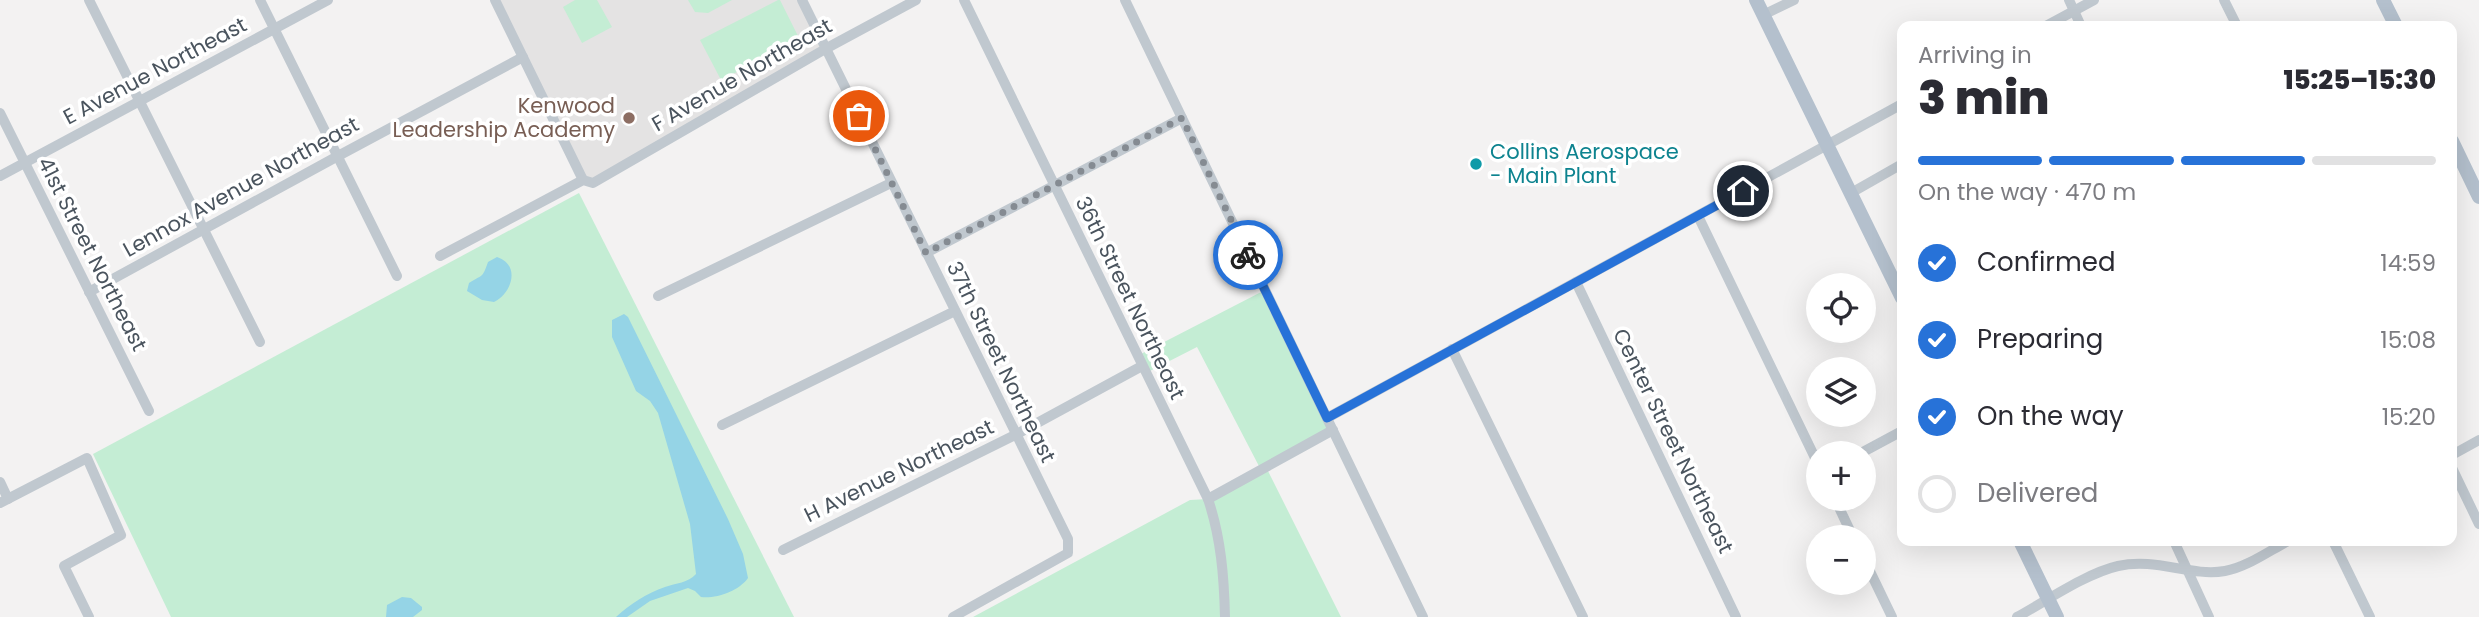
<!DOCTYPE html>
<meta charset="utf-8">
<style>
:root{--surface:#fff;--page:#f2f2f3;--text:#2b2b33;--muted:#7c7c81;--line:#e1e1e2;--accent:#2772d8}
body{margin:0;font-family:Poppins,sans-serif;background:var(--page);color:var(--text);height:100vh;display:flex;flex-direction:column;font-size:26px;white-space:nowrap}
*{box-sizing:border-box;margin:0}
p{font-size:23px;color:var(--muted)}
.icon{flex:none;width:38px;height:38px;fill:none;stroke:currentColor;stroke-width:2;stroke-linecap:round;stroke-linejoin:round}
.map{position:relative;flex:1;overflow:hidden}
.drawer{position:absolute;left:1897px;top:21px;width:560px;height:525px;display:flex;flex-direction:column;background:var(--surface);border-radius:14px;box-shadow:0 7px 28px #0002}
.drawer>*{flex:none}
.buttons{position:absolute;left:1806px;top:273px;display:grid;gap:14px}
.buttons a{display:grid;place-items:center;width:70px;height:70px;border-radius:50%;background:var(--surface);box-shadow:0 7px 28px #0002;font-size:35px}
.pin{position:absolute;display:grid;place-items:center;width:60px;height:60px;color:#fff;margin:-30px;border:4px solid #fff;border-radius:50%;box-shadow:0 2px 7px #0007}
.courier{position:absolute;display:grid;place-items:center;width:70px;height:70px;margin:-35px;border:5px solid #2772d8;border-radius:50%;background:#fff;color:#222;box-shadow:0 2px 9px #0007}
.overview em{font-style:normal;font-weight:800}
.overview div{display:flex;flex-direction:column-reverse}
.overview{display:flex;align-items:center;justify-content:space-between;height:119px;padding:0 21px}
h1{font-size:46px;font-weight:800;line-height:52px}
.bar{display:grid;grid-template-columns:repeat(4,1fr);gap:10px 7px;align-content:center;height:84px;padding:0 21px}
.bar i{height:9px;border-radius:5px;background:var(--line)}
.bar .current{background:var(--accent)}
.bar p{grid-column:span 4}
ol{padding:0 21px;list-style:none}
li{display:flex;align-items:center;gap:21px;height:77px}
li p{margin-inline-start:auto}
li .icon{padding:7px;border-radius:50%;background:var(--accent);color:#fff;stroke-width:4}
li:last-child{color:var(--muted)}
li i{width:38px;height:38px;border:4px solid var(--line);border-radius:50%}
.map>svg:first-child{display:block}
</style>
<div class="map">
<svg width="2479" height="617" viewBox="0 0 2479 617">
<rect width="100%" height="100%" fill="#f3f2f2"/>
<!-- education -->
<polygon fill="#e4e3e3" points="495,0 801,0 827,48 593,183 583,180"/>
<!-- green -->
<g fill="#c4edd4">
<polygon points="575,0 597,0 612,27 582,43 563,7"/>
<polygon points="688,0 732,0 708,13 695,12"/>
<polygon points="778,0 780,0 800,40 721,80 700,40"/>
<polygon points="579,193 794,617 171,617 93,454"/>
<polygon points="1265,290 1333,430 1266,467 1341,617 973,617 1190,500 1208,499 1261,470 1197,347 1146,373 1137,356"/>
</g>
<!-- water -->
<g fill="#95d4e6">
<path d="M497,257C521,265 512,293 494,302L482,300L467,291L469,283C483,274 482,279 488,262Z"/>
<path d="M624,314L628,317L728,519L743,554L748,578C739,591 716,599 701,597L695,591L688,588L650,601L627,617H616C630,604 647,593 665,587C676,583 688,583 696,574L690,524L658,413L650,401L636,391L612,337V320Z"/>
<polygon points="402,597 411,598 422,607 422,610 413,617 386,617 387,605"/>
</g>
<g fill="none" stroke-linecap="round" stroke-linejoin="round">
<!-- minor -->
<g stroke="#c0c8cf" stroke-width="10">
<polyline points="89,0 260,342"/>
<polyline points="260,0 397,276"/>
<polyline points="495,0 583,180"/>
<polyline points="802,0 1068,539 1068,553 953,617"/>
<path d="M964,0L1208,499C1221,538 1224,576 1225,617"/>
<polyline points="1125,0 1423,617"/>
<polyline points="2069,0 2081,26"/>
<polyline points="2224,0 2237,26"/>
<polyline points="1763,15 1794,0"/>
<polyline points="2046,26 2094,0"/>
<polyline points="0,113 149,411"/>
<polyline points="0,176 328,0"/>
<polyline points="1851,193 1902,164"/>
<polyline points="1698,216 1818,464"/>
<polyline points="926,253 1182,118"/>
<polyline points="440,256 583,180 593,183 827,48 916,0"/>
<polyline points="1576,282 1736,617"/>
<polyline points="89,292 338,156 523,57"/>
<polyline points="658,296 891,183"/>
<polyline points="1452,349 1583,617"/>
<polyline points="1327,418 1902,104"/>
<polyline points="722,425 955,311"/>
<polyline points="1861,453 1902,431"/>
<polyline points="2452,455 2479,440"/>
<polyline points="2452,468 2479,524"/>
<polyline points="0,482 8,499"/>
<polyline points="1208,499 1333,430"/>
<polyline points="1835,499 1853,537"/>
<polyline points="0,503 87,458 121,535 64,566 89,617"/>
<polyline points="2174,541 2209,617"/>
<polyline points="2333,541 2370,617"/>
<polyline points="783,550 1015,435 1142,366"/>
<polyline points="1864,559 1892,617"/>
<path d="M2017,617C2046,601 2087,573 2118,566C2156,557 2190,577 2225,571C2247,567 2269,551 2288,541"/>
</g>
<!-- major -->
<g stroke="#b4c0cd" stroke-width="14">
<polyline points="1756,0 1902,298"/>
<polyline points="2383,0 2396,26"/>
<polyline points="2452,141 2479,197"/>
<polyline points="2020,541 2057,617"/>
</g>
</g>
<g fill="none" stroke-linecap="round" stroke-linejoin="round">
<!-- done -->
<polyline stroke="#858b92" stroke-width="7" stroke-dasharray="0 12.6" points="859,116 926,253 1182,118 1248,255"/>
<!-- route -->
<polyline stroke="#2772d8" stroke-width="9" points="1248,255 1327,418 1743,191"/>
</g>
<!-- markers -->
<circle fill="#8d6e63" stroke="#fff" stroke-width="2.5" cx="629" cy="118" r="7"/>
<circle fill="#0f9aa8" stroke="#fff" stroke-width="2.5" cx="1476" cy="164" r="7"/>
<g text-anchor="middle" stroke-width="7" stroke-linejoin="round" paint-order="stroke">
<!-- street labels -->
<g font-size="21" fill="#4a545e" stroke="#fff">
<text transform="translate(155 71) rotate(-28)" y="7">E Avenue Northeast</text>
<text transform="translate(742 75) rotate(-30)" y="7">F Avenue Northeast</text>
<text transform="translate(241 187) rotate(-29)" y="7">Lennox Avenue Northeast</text>
<text transform="translate(92 254) rotate(63)" y="7">41st Street Northeast</text>
<text transform="translate(1130 298) rotate(64)" y="7">36th Street Northeast</text>
<text transform="translate(1001 362) rotate(64)" y="7">37th Street Northeast</text>
<text transform="translate(1673 441) rotate(64)" y="7">Center Street Northeast</text>
<text transform="translate(899 471) rotate(-26)" y="7">H Avenue Northeast</text>
</g>
<!-- education labels -->
<g font-size="21" fill="#785e54" stroke="#fff" text-anchor="end">
<text x="615" y="113">Kenwood<tspan x="615" dy="24">Leadership Academy</tspan></text>
</g>
<!-- culture labels -->
<g font-size="21" fill="#0d838f" stroke="#fff" text-anchor="start">
<text x="1490" y="159">Collins Aerospace<tspan x="1490" dy="24">- Main Plant</tspan></text>
</g>
</g>
</svg>
<div class="buttons">
<a><svg class="icon" aria-label="locate" viewBox="0 0 24 24"><circle cx="12" cy="12" r="6"/><path d="M12 2v4M12 18v4M2 12h4M18 12h4"/></svg></a>
<a><svg class="icon" aria-label="layers" viewBox="0 0 24 24"><path d="M12 4l9 5-9 5-9-5zM3 14l9 5 9-5"/></svg></a>
<a>+</a>
<a>−</a>
</div>
<div class="pin" style="left:859px;top:116px;background:#ea580c"><svg class="icon" aria-label="bag" viewBox="0 0 24 24"><path d="M5 8h14l-1 12H6zM9 8a3 3 0 0 1 6 0"/></svg></div>
<div class="pin" style="left:1743px;top:191px;background:#1f2937"><svg class="icon" aria-label="home" viewBox="0 0 24 24"><path d="M3 11l9-7 9 7M6 9v11h12V9"/></svg></div>
<div class="courier" style="left:1248px;top:255px"><svg class="icon" aria-label="bike" viewBox="0 0 24 24"><circle cx="6" cy="16" r="4"/><circle cx="18" cy="16" r="4"/><path d="M6 16l4-8h5l3 8M10 8l3 8H6M13 5h3"/></svg></div>
<section class="drawer">
<div class="overview"><div><h1>3 min</h1><p>Arriving in</p></div><em>15:25–15:30</em></div>
<div class="bar"><i class="current"></i><i class="current"></i><i class="current"></i><i></i><p>On the way · 470 m</p></div>
<ol>
<li><svg class="icon" aria-label="check" viewBox="0 0 24 24"><path d="M5 12l5 5 9-10"/></svg>Confirmed<p>14:59</p></li>
<li><svg class="icon" aria-label="check" viewBox="0 0 24 24"><path d="M5 12l5 5 9-10"/></svg>Preparing<p>15:08</p></li>
<li><svg class="icon" aria-label="check" viewBox="0 0 24 24"><path d="M5 12l5 5 9-10"/></svg>On the way<p>15:20</p></li>
<li><i></i>Delivered</li>
</ol>
</section>
</div>
